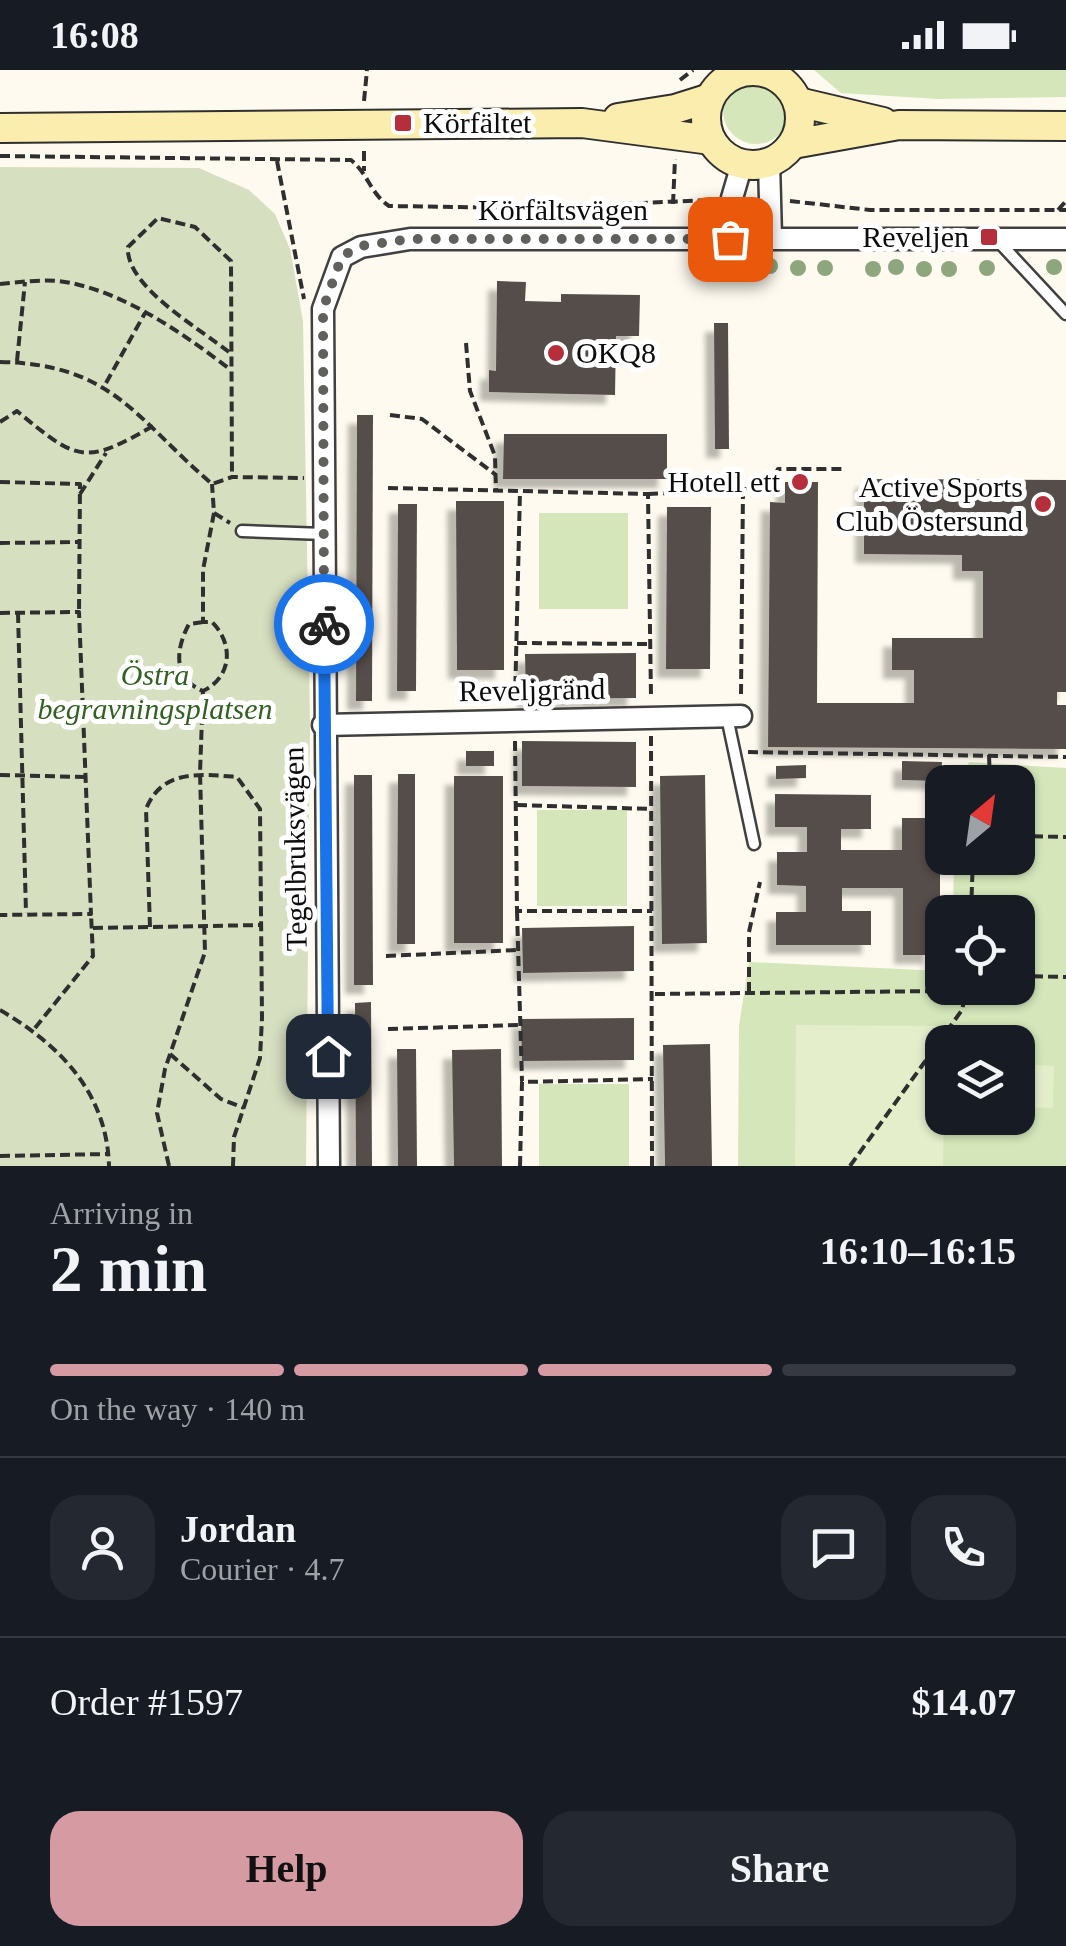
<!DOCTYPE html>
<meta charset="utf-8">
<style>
:root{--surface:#171b24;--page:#242831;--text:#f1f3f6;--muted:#9ea1a6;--line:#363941;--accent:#d69aa2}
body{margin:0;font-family:Georgia,serif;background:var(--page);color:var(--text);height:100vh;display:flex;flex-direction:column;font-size:38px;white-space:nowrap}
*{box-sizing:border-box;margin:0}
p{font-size:32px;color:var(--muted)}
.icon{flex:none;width:55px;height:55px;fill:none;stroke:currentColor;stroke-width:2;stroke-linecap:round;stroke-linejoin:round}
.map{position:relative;height:1096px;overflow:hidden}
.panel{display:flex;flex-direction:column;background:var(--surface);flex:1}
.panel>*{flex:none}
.needle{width:65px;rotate:29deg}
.tools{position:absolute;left:925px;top:695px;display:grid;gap:20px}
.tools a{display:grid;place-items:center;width:110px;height:110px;border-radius:20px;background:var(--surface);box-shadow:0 2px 8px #0004;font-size:50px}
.pin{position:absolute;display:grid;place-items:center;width:85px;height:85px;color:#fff;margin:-42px;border-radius:20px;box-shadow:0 5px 15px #0006}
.courier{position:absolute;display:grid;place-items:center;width:100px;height:100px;margin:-50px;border:8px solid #1a73e8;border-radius:50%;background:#fff;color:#222;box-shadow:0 2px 12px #0007}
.head em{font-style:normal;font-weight:800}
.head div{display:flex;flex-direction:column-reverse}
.head{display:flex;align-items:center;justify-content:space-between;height:170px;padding:0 50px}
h1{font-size:65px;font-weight:800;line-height:75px}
.bar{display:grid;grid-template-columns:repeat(4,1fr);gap:15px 10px;align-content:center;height:120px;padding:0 50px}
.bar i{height:12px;border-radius:8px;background:var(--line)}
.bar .active{background:var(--accent)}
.bar p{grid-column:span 4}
.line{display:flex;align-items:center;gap:25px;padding:0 50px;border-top:2px solid var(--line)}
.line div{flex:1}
.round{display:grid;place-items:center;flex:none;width:105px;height:105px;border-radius:30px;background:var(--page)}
.action{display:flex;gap:20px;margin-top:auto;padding:20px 50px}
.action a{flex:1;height:115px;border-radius:30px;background:var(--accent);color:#111;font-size:40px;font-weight:800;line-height:115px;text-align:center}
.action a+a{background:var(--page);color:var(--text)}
.status{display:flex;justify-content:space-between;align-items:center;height:70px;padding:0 50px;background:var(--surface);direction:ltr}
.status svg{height:28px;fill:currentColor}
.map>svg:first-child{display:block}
</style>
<div class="status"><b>16:08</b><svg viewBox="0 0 49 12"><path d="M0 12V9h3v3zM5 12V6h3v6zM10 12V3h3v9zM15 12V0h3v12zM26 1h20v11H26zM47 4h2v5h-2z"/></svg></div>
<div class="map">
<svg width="1066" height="1096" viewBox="0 0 1066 1096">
<defs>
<filter id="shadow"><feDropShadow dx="-9" dy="9" stdDeviation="2.5" flood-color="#0004"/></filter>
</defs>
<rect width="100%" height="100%" fill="#fefaef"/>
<!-- green -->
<g fill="#d4e6ba" fill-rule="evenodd">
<polygon points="814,0 1066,0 1066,27 938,29 841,23"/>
<circle cx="756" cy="41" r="33"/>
<rect x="539" y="443" width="89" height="96"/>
<path d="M969,692L1066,698V1096H738L739,956L749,892L942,901V918H1018V842H953L954,788H1018V712H961ZM942,972H1018V1048H942Z"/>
<rect x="537" y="740" width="90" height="96"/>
<rect x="539" y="1014" width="90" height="82"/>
</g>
<!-- cemetery -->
<polygon fill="#d7dfc1" points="0,97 199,98 249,120 275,144 290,179 303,251 310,652 306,1096 0,1096"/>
<!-- pitch -->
<g fill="#e4eecb">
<polygon points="796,955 945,956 943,1096 795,1096"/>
<polygon points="1018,994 1054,996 1053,1038 1018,1037"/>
</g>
<!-- building -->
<g fill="#554e4a" filter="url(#shadow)">
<polygon points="497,211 526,212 525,231 561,232 561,224 640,225 639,266 616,266 615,325 489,322 489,300 496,301"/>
<polygon points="714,253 728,253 729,379 715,379"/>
<polygon points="357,345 373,345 372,631 356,631"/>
<polygon points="504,364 667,364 667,409 503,409"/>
<polygon points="864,409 1066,410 1066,622 1057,622 1057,635 1066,635 1066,679 768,677 770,432 785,433 785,412 818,412 817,633 914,633 914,600 892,600 892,568 983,568 983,501 962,501 962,485 864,484"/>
<polygon points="456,431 504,431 504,600 457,600"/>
<polygon points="398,434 417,434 416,621 397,621"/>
<polygon points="667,437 711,437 710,599 666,599"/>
<polygon points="636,583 636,628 526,629 525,584"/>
<polygon points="522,671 636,672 636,717 522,716"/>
<rect x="466" y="681" width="28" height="15"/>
<polygon points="902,691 942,692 941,711 902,710"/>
<polygon points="806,695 806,708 776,709 776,696"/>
<polygon points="398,704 415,704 415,874 397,874"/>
<polygon points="354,705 372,705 373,915 354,915"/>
<polygon points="705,705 707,873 662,874 660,706"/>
<rect x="454" y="706" width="49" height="167"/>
<polygon points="775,724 871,725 871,759 841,759 841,780 902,780 902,748 931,748 931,763 940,763 940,868 932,868 932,885 903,885 903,818 842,818 842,841 871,841 871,875 776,875 776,842 806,842 806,816 777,815 777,782 807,782 807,757 775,757"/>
<polygon points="634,856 634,901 523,903 522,858"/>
<polygon points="371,932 372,1096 356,1096 355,933"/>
<polygon points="634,948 634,990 522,991 521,949"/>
<polygon points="710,974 712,1096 665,1096 663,975"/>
<polygon points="397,979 416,979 417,1096 398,1096"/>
<polygon points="501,979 502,1096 454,1096 452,980"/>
</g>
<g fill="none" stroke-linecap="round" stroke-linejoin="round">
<defs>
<g id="service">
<polyline points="999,172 1066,244"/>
<polyline points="242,461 324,464"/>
<polyline points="727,647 754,774"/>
</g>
<g id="minor">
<polyline points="756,1 756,0"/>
<polyline points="769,92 771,168"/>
<polyline points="730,169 732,128 742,94"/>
<polyline points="323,655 741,646"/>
<polyline points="329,1096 323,239 342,187 361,177 410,169 1066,169"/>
</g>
<g id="secondary">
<circle cx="753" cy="48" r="47"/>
<polyline points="798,32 883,52"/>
<polyline points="618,48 675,39 710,28"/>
<polyline points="0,58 582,53 711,70"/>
<polyline points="793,74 899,55 1066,56"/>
</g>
</defs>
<!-- service casing -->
<use href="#service" stroke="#404040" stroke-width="15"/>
<!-- minor casing -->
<use href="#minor" stroke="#404040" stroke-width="25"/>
<!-- secondary casing -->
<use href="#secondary" stroke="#2f2f2f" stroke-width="32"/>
<!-- path -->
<g stroke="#2f2f2f" stroke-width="4" stroke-dasharray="10 5" stroke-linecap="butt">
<polyline points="680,10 693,0"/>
<polyline points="364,31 367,0"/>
<polyline points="364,81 364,101"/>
<path d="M0,86L351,90C369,105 370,123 389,136L526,138L711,130"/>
<polyline points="277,91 304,229"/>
<polyline points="790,131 870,140 1066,140"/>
<polyline points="673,134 675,89"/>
<polyline points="1058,140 1066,131"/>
<path d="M0,214C22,212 49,208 71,213C129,225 185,265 231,300"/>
<polyline points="466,273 470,321 495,386 496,421"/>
<path d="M229,282C200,259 125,216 128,177L158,148L195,157L231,191L232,407"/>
<polyline points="17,291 25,212"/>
<path d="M0,292C113,294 136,349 212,414L232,407L304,408"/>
<polyline points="106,313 145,243"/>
<polyline points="390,345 422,349 496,405"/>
<path d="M0,352L17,341C78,392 85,395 153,356"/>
<polyline points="0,412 80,414 79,542"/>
<polyline points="388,418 648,424 651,626"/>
<polyline points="80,424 106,383"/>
<polyline points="648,424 768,418 778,399 846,399"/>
<polyline points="214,443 230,453"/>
<polyline points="0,473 80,472"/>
<polyline points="0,543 79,542 91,844 0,845"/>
<polyline points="18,543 26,843"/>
<path d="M203,552L189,554C175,580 173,609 203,621C232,607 234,574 212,552H203V500L214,443L212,414"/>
<polyline points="517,573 650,574"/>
<polyline points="741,624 743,419"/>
<polyline points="515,631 520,421"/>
<polyline points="651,666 652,1096"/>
<polyline points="515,671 517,841 652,841"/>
<polyline points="748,682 1066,687"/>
<polyline points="989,685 990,712"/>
<polyline points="0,705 86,707"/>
<polyline points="517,735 652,739"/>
<polyline points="1018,766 1066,767"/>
<polyline points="517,841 522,1011"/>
<polyline points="971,842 973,788"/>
<path d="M150,857L146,739C162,699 200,704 237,707L260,739L262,948L260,988L234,1067L233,1096"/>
<polyline points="93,858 263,855"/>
<polyline points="386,886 518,880"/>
<polyline points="1018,906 1066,907"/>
<polyline points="749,922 749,862 760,812"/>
<polyline points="655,924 944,921 950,918"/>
<path d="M0,940C60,975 107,1023 109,1096"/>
<polyline points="35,958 93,886 91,844"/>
<polyline points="388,959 520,955"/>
<polyline points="170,984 221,1029 244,1038"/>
<polyline points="0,1086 109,1084"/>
<polyline points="169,1096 157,1043 165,999 205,882 200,703 203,621"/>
<polyline points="520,1096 522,1012 653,1009"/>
<polyline points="850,1096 962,940 967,918"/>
</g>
<!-- service -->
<use href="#service" stroke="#fff" stroke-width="10"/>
<!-- minor -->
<use href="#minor" stroke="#fff" stroke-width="20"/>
<!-- secondary -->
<use href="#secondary" stroke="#faedae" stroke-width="28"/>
</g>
<!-- trees -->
<g fill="#8ea67e">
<circle cx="743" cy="196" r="8"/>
<circle cx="770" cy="196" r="8"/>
<circle cx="896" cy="197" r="8"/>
<circle cx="1054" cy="197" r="8"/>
<circle cx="798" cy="198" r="8"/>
<circle cx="825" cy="198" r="8"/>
<circle cx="987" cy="198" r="8"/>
<circle cx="714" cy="199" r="8"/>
<circle cx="873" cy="199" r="8"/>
<circle cx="924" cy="199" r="8"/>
<circle cx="949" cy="199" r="8"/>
</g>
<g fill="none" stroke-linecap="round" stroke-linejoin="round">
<!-- done -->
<polyline stroke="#61605c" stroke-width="10" stroke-dasharray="0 18" points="324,554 323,239 342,186 361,176 410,169 730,169"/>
<!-- route -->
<polyline stroke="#1a73e8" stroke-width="12" points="324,554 328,986"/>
</g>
<!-- markers -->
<g fill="#b52e3c" stroke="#fff" stroke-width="4">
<rect x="393" y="43" width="20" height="20" rx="5"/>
<rect x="979" y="157" width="20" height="20" rx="5"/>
<circle cx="556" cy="283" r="10"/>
<circle cx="800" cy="412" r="10"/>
<circle cx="1043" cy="434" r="10"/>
</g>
<g text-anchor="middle" stroke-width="10" stroke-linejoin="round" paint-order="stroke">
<!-- poi labels -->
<g font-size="30" fill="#0d0d0d" stroke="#fff" text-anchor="end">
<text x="423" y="63" text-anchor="start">Körfältet</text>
<text x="969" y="177">Reveljen</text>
<text x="576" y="293" text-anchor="start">OKQ8</text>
<text x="780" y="422">Hotell ett</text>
<text x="1023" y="427">Active Sports<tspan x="1023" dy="34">Club Östersund</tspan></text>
</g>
<!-- street labels -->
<g font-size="30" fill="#0d0d0d" stroke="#fff">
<text x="563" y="150">Körfältsvägen</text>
<text transform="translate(532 620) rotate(-1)" y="10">Reveljgränd</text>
<text transform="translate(295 779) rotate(-91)" y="10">Tegelbruksvägen</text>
</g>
<!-- park labels -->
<g font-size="30" font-style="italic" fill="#326121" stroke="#fff">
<text x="155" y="615">Östra<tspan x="155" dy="34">begravningsplatsen</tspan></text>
</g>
</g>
</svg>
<div class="tools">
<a><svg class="needle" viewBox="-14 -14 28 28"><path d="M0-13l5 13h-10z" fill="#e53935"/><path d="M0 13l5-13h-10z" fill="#9ea1a6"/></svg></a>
<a><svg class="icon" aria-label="locate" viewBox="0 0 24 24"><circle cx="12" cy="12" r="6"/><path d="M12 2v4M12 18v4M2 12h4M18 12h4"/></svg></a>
<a><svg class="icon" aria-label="layers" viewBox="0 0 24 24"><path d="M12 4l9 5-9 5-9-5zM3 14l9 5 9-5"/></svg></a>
</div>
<div class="pin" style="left:730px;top:169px;background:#ea580c"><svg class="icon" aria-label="bag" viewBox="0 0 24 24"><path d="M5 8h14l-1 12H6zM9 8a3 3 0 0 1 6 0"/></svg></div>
<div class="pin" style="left:328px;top:986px;background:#1f2937"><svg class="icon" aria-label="home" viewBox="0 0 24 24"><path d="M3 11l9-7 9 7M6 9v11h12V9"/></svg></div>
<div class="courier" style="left:324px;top:554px"><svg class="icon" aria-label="bike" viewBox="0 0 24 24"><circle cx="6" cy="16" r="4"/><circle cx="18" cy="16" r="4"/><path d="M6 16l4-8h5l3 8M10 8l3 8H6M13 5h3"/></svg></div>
</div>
<section class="panel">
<div class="head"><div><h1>2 min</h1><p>Arriving in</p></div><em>16:10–16:15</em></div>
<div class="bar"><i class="active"></i><i class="active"></i><i class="active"></i><i></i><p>On the way · 140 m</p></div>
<div class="line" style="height:180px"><a class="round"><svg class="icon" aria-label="person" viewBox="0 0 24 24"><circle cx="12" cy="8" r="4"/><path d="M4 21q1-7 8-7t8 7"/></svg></a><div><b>Jordan</b><p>Courier · 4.7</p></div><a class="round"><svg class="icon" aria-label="chat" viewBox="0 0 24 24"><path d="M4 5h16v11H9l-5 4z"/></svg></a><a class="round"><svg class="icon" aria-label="phone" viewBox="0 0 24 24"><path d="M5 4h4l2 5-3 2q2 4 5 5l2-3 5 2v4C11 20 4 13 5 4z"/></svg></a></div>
<div class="line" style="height:130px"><div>Order #1597</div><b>$14.07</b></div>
<div class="action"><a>Help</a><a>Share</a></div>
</section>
